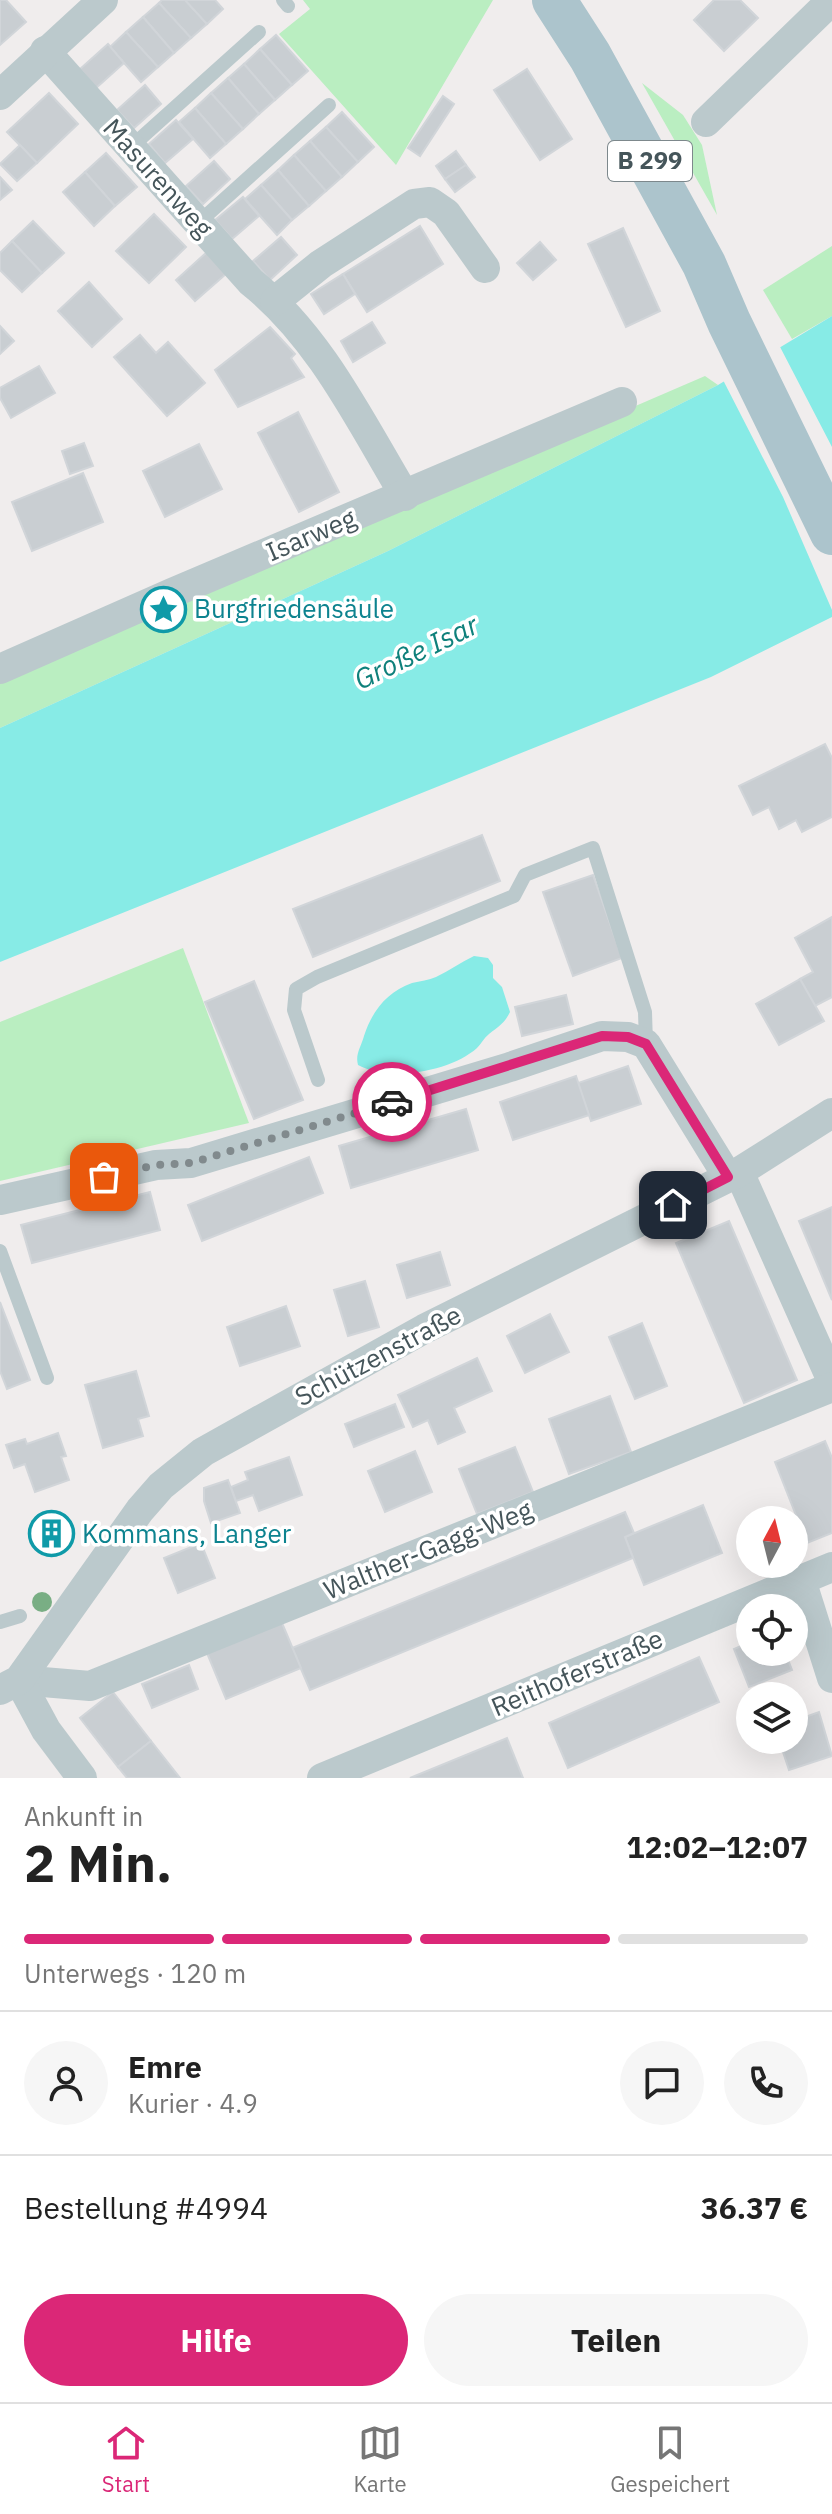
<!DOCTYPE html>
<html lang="de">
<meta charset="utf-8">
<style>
:root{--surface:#fff;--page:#f6f6f6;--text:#222;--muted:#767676;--line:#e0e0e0;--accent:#db2777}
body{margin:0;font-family:"IBM Plex Sans",sans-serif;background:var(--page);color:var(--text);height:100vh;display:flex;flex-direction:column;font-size:30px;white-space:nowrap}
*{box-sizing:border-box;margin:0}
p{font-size:26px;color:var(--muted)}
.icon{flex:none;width:44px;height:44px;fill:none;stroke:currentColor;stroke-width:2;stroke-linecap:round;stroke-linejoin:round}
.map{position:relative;height:1778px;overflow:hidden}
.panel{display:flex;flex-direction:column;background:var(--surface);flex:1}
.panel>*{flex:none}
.needle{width:52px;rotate:7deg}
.buttons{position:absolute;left:736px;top:1506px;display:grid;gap:16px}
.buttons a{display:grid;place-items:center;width:72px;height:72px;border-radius:50%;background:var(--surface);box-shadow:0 8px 32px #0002;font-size:40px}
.pin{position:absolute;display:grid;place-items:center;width:68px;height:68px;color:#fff;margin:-34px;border-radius:16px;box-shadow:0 4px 12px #0006}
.courier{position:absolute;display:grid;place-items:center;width:80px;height:80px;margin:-40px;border:6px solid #db2777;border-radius:50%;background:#fff;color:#222;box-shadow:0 2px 10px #0007}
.summary em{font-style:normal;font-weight:700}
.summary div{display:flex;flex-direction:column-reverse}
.summary{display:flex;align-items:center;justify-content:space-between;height:136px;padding:0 24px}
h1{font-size:52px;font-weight:700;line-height:60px}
.bar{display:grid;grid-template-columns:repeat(4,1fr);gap:12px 8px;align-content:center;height:96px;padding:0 24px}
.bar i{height:10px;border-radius:6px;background:var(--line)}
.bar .on{background:var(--accent)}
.bar p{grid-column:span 4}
.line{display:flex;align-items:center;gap:20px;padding:0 24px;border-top:2px solid var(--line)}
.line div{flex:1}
.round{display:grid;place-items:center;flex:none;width:84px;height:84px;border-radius:42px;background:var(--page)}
.button{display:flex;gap:16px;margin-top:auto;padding:16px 24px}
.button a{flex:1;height:92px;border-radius:48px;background:var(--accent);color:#fff;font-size:32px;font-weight:700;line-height:92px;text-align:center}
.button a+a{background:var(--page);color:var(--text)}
.tabs{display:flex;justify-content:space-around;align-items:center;height:112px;border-top:2px solid var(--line);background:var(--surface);font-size:22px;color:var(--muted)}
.tabs a{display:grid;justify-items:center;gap:4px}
.tabs .on{color:var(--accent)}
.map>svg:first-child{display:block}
</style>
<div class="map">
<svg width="832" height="1778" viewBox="0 0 832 1778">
<rect width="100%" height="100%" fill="#f0eded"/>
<!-- green -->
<g fill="#baeec1">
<polygon points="303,0 493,0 396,165 279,34 310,9"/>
<polygon points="642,83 683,115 702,145 717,215"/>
<polygon points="832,246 832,316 792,339 763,290"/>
<polygon points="705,376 718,385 388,551 0,728 0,680"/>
<polygon points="183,948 249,1123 0,1181 0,1022"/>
</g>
<!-- water -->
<g fill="#87ebe6">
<polygon points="832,316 832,617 711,677 0,962 0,728 388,551 718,385"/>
<path d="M474,956L488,958L493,965V978L502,987L510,1012C504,1024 499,1026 489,1034C484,1038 481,1044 477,1048C450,1072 389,1082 358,1065C355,1054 361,1047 364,1036C372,1011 387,992 412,983C420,981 429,980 436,977C449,971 461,962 474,956Z"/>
</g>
<!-- pier -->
<polygon fill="#f0eded" points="778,343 832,447 832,610 783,497 722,378"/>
<!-- building -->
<g fill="#c9ced2" stroke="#d1d5d9" stroke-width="2">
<polygon points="0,0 6,0 26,22 0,45"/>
<polygon points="162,0 185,0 207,24 191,38 159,3"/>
<polygon points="185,0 215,0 223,9 207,24"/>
<polygon points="714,0 740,0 758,18 724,51 694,20"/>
<polygon points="159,3 191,38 174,53 143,17"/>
<polygon points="143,17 174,53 158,67 126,32"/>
<polygon points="126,32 158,67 141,82 110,47"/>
<polygon points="276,35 308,71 292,85 260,49"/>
<polygon points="108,44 124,63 96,88 80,69"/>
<polygon points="260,49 292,85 275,100 244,64"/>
<polygon points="244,64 275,100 259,114 228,78"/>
<polygon points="527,69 572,139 540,160 494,90"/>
<polygon points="228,78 259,114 243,129 211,93"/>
<polygon points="145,85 161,104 134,128 117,110"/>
<polygon points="49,93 78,124 37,163 7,132"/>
<polygon points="211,93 243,129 226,144 195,108"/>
<polygon points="443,96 454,104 420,156 408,148"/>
<polygon points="195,108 226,144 210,158 179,122"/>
<polygon points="342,112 374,147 358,162 326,127"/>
<polygon points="176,120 193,139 165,163 149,144"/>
<polygon points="326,127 358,162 342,177 310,141"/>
<polygon points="310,141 342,177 326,191 294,155"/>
<polygon points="20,145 37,163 17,181 0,164"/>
<polygon points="456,151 466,165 445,179 436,166"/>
<polygon points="106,153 137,187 115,206 85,172"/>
<polygon points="294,155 326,191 309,206 278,170"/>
<polygon points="214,161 230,179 203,204 186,186"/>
<polygon points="466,165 475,177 455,192 445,179"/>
<polygon points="278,170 309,206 292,220 261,185"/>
<polygon points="85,172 115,206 94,226 63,192"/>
<polygon points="0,177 12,190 0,200"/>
<polygon points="261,185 292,220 277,235 245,199"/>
<polygon points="243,197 259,216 232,239 215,220"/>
<polygon points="154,214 186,247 149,283 116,251"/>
<polygon points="33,221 64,253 42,273 12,241"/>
<polygon points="420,226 443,264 367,312 343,274"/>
<polygon points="623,228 660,311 626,327 588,244"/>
<polygon points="281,237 297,255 270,280 253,261"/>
<polygon points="12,241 42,273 22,292 0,270 0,253"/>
<polygon points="540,242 556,260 533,280 517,263"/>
<polygon points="207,252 226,274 195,301 176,280"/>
<polygon points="343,274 355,294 324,314 311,294"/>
<polygon points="89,282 122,319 92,347 58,311"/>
<polygon points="372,322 385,343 353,362 341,341"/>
<polygon points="0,326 14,341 0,354"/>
<polygon points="270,327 295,354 291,358 304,377 238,407 215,370"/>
<polygon points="140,335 156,353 168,342 205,383 167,416 114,357"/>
<polygon points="39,366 55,393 11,418 0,398 0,388"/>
<polygon points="298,412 339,492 299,512 258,433"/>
<polygon points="84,443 93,466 70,474 62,451"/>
<polygon points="199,444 222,489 165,517 143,471"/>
<polygon points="83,473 103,522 32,551 12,502"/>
<polygon points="825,744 832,758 832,817 802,832 796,820 779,829 769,807 753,815 739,786"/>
<polygon points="482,835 500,881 313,957 293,909"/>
<polygon points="593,875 622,958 573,976 543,892"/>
<polygon points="832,917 832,997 815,1006 800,979 813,972 795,938"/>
<polygon points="800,979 824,1021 779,1045 756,1004"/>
<polygon points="254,981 303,1100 254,1119 205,1002"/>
<polygon points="566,995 573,1024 522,1036 515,1007"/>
<polygon points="628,1066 641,1104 591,1121 578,1083"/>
<polygon points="576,1076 589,1115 513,1140 500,1102"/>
<polygon points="466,1109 478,1150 351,1188 339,1146"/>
<polygon points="309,1157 323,1193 202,1241 188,1205"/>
<polygon points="150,1192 160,1230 32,1263 21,1225"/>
<polygon points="832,1207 832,1300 799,1221"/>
<polygon points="729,1221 797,1380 744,1403 676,1243"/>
<polygon points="440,1252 450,1285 407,1298 397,1265"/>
<polygon points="365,1281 379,1327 348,1336 334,1290"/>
<polygon points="0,1302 30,1380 7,1389 0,1371"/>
<polygon points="286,1306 300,1346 240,1366 227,1327"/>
<polygon points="550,1314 569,1352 525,1373 507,1336"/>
<polygon points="642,1323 667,1386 635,1399 609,1337"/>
<polygon points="477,1358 492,1391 454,1408 465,1432 438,1444 428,1420 413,1427 398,1395"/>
<polygon points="136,1371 149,1416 138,1419 143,1436 103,1448 85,1385"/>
<polygon points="610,1396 631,1452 569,1474 549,1419"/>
<polygon points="395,1404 404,1427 354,1447 345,1424"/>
<polygon points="58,1433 66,1456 61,1457 69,1480 35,1492 25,1464 14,1468 6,1445 25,1439 27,1444"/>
<polygon points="825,1441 832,1458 832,1533 807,1543 775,1462"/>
<polygon points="515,1447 533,1492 477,1514 459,1469"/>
<polygon points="415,1451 432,1492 385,1512 368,1471"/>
<polygon points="289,1457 302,1495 259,1511 253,1495 236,1501 231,1487 248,1480 245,1472"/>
<polygon points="228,1480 240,1513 211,1523 204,1501 204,1488"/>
<polygon points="703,1505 722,1553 644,1585 625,1537"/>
<polygon points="625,1512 634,1533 625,1537 633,1558 310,1690 292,1648"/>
<polygon points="60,1513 70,1546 42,1554 32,1521"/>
<polygon points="201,1543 215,1578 178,1593 164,1558"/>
<polygon points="282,1623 301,1668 226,1699 207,1653"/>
<polygon points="750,1642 750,1652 785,1652 792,1670 749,1687 734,1649"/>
<polygon points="699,1657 719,1702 568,1768 549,1723"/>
<polygon points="189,1665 198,1689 152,1708 142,1684"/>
<polygon points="113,1692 151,1741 118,1767 80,1718"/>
<polygon points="819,1712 832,1756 789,1770 779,1740 794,1740 794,1721"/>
<polygon points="507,1738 523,1778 410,1778"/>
<polygon points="151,1741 180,1778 127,1778 118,1767"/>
</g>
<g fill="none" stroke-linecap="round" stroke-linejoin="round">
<!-- lane -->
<g stroke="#bbc9cc" stroke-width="14">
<polyline points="283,0 288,6"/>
<polyline points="131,147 259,32"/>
<polyline points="198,223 329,105"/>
<polyline points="318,1080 294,1010 296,989 317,977 514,896 525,875 593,848 645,1012 646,1044"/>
<polyline points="0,1251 47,1378"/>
<polyline points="0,1622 20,1616"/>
</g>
<!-- street -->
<g stroke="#bbc9cc" stroke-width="30">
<path d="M45,51L251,282C320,337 360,421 405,496"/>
<polyline points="0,95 103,0"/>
<polyline points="706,122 832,0"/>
<polyline points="275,301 321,264 414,204 430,202 446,213 485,268"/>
<polyline points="0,669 172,593 622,402"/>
<polyline points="739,1172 832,1381"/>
<polyline points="0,1200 156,1165 191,1163 510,1067 602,1036 628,1037 646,1044 728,1177"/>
<polyline points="801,1580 832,1678"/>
<polyline points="19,1680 90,1686 832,1387"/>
<polyline points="19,1680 46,1730 82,1778"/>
<polyline points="0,1690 19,1680 140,1510 161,1486 203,1452 424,1329 739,1172 832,1113"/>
<polyline points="322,1778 832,1567"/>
</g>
<!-- primary -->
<polyline stroke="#acc4cc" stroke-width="44" points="554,0 590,56 704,264 729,322 832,533"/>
</g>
<!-- trees -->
<circle fill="#79ae84" cx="42" cy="1602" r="10"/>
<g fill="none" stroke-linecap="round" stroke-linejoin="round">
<!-- done -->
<polyline stroke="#818a8d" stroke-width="8" stroke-dasharray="0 14.4" points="104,1177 156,1165 191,1163 392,1102"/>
<!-- route -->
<polyline stroke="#db2777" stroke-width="10" points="392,1102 602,1036 628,1037 646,1044 728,1177 673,1205"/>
</g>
<!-- icons -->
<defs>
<symbol id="sight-ring" viewBox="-11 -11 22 22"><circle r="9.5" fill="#fff" stroke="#0f9aa8" stroke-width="1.5"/><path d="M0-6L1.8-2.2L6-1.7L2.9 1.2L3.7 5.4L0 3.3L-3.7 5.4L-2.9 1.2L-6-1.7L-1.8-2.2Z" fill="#0f9aa8"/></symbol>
<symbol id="building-ring" viewBox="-11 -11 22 22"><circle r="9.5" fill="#fff" stroke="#0f9aa8" stroke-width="1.5"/><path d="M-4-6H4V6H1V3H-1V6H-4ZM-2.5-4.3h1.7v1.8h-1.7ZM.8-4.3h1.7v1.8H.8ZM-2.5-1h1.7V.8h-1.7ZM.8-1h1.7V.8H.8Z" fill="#0f9aa8"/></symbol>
</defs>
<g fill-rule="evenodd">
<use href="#sight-ring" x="138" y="584" width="51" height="51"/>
<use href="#building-ring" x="26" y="1508" width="51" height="51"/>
</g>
<g text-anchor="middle" stroke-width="7" stroke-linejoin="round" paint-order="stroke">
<!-- shield labels -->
<rect fill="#fff" stroke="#7d888c" stroke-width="2" x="608" y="141" width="84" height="40" rx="6"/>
<g font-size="24" font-weight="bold" fill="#45555a">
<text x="650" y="169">B 299</text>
</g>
<!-- street labels -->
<g font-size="26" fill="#45555a" stroke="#fff">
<text transform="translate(158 178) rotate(48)" y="9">Masurenweg</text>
<text transform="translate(311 535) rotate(-23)" y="9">Isarweg</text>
<text transform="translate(378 1356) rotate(-28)" y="9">Schützenstraße</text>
<text transform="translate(428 1550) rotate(-22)" y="9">Walther-Gagg-Weg</text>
<text transform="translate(577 1673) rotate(-23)" y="9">Reithoferstraße</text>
</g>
<!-- culture labels -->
<g font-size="26" fill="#0d838f" stroke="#fff" text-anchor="start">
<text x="194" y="618">Burgfriedensäule</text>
<text x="82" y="1543">Kommans, Langer</text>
</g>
<!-- water labels -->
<g font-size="28" font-style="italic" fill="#0e807b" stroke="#fff">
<text transform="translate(416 652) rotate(-26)" y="10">Große Isar</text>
</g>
</g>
</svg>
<div class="buttons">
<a><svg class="needle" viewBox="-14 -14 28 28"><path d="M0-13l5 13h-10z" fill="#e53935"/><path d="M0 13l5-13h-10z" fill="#767676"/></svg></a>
<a><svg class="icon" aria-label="locate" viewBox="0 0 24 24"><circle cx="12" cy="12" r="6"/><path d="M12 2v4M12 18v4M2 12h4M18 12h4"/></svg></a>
<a><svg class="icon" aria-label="layers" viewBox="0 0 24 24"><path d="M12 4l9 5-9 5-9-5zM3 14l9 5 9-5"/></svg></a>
</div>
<div class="pin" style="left:104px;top:1177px;background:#ea580c"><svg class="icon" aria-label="bag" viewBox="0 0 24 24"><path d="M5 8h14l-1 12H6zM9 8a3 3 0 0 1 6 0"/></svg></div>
<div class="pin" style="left:673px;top:1205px;background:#1f2937"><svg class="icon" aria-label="home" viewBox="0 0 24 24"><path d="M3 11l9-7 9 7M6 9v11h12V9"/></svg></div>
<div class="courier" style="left:392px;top:1102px"><svg class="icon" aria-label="car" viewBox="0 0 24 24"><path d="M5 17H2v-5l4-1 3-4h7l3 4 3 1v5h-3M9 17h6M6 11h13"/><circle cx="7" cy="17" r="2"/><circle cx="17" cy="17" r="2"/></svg></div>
</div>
<section class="panel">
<div class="summary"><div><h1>2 Min.</h1><p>Ankunft in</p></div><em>12:02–12:07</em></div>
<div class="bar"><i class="on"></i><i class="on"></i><i class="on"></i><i></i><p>Unterwegs · 120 m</p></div>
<div class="line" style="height:144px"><a class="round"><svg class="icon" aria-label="person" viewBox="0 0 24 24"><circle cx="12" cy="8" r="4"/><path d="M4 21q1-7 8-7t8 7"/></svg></a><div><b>Emre</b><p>Kurier · 4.9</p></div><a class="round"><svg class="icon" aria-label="chat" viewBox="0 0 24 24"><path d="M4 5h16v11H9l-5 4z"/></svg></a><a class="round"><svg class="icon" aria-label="phone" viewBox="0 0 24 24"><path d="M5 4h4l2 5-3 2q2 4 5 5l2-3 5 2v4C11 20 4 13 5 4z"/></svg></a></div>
<div class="line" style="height:104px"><div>Bestellung #4994</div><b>36.37 €</b></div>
<div class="button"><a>Hilfe</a><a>Teilen</a></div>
</section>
<nav class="tabs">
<a class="on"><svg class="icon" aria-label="home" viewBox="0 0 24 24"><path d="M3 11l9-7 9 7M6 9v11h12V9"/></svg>Start</a>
<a><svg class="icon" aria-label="map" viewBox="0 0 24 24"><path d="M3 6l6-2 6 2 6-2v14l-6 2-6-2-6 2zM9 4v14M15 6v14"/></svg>Karte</a>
<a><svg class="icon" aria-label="saved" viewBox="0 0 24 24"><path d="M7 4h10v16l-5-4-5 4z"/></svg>Gespeichert</a>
</nav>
